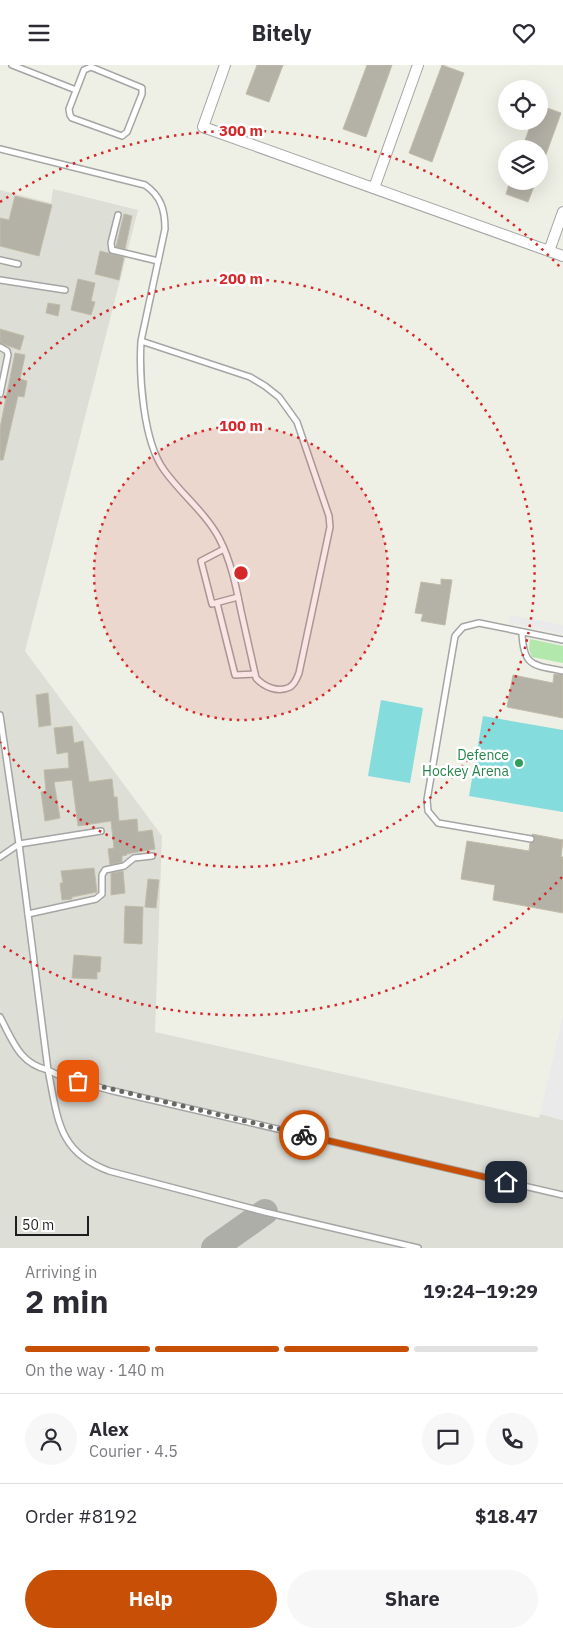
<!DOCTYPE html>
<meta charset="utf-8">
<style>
:root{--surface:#fff;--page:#f7f7f7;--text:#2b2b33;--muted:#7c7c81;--line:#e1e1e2;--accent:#c75006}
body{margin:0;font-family:"IBM Plex Sans",sans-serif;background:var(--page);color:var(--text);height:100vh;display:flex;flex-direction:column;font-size:19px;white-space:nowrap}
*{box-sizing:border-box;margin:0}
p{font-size:16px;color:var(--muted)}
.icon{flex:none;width:28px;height:28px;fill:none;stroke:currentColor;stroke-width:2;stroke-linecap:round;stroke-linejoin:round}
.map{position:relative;height:1183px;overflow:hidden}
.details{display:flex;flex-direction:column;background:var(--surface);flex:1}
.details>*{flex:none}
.buttons{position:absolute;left:498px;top:15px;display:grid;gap:10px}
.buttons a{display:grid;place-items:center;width:50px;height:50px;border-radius:50%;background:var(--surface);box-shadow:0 5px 20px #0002;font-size:25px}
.scale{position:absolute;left:15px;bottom:12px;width:74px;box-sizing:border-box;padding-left:5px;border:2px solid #1e1e1e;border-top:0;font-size:14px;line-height:18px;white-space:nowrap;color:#1e1e1e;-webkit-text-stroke:4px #fff;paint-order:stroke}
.pin{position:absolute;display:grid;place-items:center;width:42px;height:42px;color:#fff;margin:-21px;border-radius:10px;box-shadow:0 2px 8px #0006}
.courier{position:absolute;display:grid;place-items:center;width:50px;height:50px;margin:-25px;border:4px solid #c75006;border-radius:50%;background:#fff;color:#222;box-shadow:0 1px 6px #0007}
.headline em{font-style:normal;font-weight:700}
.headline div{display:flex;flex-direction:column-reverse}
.headline{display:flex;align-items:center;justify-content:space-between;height:85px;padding:0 25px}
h1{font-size:32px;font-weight:700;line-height:38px}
.bar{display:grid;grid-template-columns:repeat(4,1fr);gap:8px 5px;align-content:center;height:60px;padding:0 25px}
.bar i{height:6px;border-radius:4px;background:var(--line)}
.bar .current{background:var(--accent)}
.bar p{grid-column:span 4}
.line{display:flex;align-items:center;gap:12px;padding:0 25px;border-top:1px solid var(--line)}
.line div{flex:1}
.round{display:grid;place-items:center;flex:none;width:52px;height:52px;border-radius:26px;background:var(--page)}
.cta{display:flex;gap:10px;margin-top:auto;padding:10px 25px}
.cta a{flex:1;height:58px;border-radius:30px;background:var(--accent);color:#fff;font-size:20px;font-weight:700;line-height:58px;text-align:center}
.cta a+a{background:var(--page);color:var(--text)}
header{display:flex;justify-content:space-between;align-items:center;height:65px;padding:0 25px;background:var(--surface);font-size:22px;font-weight:700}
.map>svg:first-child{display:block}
</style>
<header><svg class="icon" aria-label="menu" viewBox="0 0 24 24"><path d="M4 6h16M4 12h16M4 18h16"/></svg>Bitely<svg class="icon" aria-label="heart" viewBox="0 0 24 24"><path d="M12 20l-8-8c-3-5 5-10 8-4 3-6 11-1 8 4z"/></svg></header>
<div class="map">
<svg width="563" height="1183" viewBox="0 0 563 1183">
<rect width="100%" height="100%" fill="#eeefe5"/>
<!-- airport -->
<polygon fill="#ddded6" points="53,124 138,145 25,586 162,771 155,967 539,1053 540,1049 563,1055 563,1183 0,1183 0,125 51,138"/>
<!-- grass -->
<polygon fill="#b2e8ac" points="530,574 563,581 563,598 532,592 529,584"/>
<!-- pitch -->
<g fill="#85dcdc">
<polygon points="381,635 423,643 410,718 368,711"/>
<polygon points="483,651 563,665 563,747 469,731"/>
</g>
<!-- parking -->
<g fill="#eaeaea">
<polygon points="510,550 563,560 563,569 509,558"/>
<polygon points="563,951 563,1055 540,1049"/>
</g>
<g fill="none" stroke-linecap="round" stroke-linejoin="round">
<!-- taxiway -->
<polyline stroke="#adaea8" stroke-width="26" points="214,1183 265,1147"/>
</g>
<!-- building -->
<g fill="#b4b2a7" stroke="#c0bca7">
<polygon points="257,0 283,0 269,37 246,29"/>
<polygon points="367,0 392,0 366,72 343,64"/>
<polygon points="442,0 464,8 432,97 409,88"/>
<polygon points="539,40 561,48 540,106 539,84 522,84 532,56 539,56"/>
<polygon points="510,116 536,116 528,137 506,129"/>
<polygon points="15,131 52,140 39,191 0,181 0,153 9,155"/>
<polygon points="124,149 132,151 125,184 116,182"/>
<polygon points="100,186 124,192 119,215 95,209"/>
<polygon points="78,214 95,218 91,236 95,237 91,250 71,245"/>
<polygon points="48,238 60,240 58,251 46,248"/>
<polygon points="0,264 24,271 20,285 0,278"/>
<polygon points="15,288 25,290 20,314 27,316 24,332 18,331 3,395 0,395 0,363"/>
<polygon points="441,514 452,515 445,560 421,556 423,549 415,548 421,517 441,520"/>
<polygon points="554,609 563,610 563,653 507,642 513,610 553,618"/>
<polygon points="48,628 51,660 39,662 36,630"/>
<polygon points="72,661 74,678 83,676 89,717 112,714 114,732 117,732 119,756 137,754 138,767 152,765 155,784 126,789 127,790 122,791 122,797 110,800 108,784 114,783 111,756 78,761 72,715 54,717 60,753 45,756 41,727 46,726 44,705 69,703 68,687 57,689 54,663"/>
<polygon points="532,769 563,775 561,792 563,792 563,848 493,835 495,820 461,814 467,776 529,786 530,778 535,775"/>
<polygon points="94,803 97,827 72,832 72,834 62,835 60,818 63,818 61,806"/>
<polygon points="123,806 125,828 111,830 111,808"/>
<polygon points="148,814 159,815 156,843 145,842"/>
<polygon points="125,841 143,842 142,879 124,878"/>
<polygon points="74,890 101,892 100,907 97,907 97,914 72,913"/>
</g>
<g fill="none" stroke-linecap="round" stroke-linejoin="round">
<defs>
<g id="lane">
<polyline points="12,0 76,25"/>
<polygon points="91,2 142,23 142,29 127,67 122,71 72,53 70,50 69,44 84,5"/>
<path d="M0,84L145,120C161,131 165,145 165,164L141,276C139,311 143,376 164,405C181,429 205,447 219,473C231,496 236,521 241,546C246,568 251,591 256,613C264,622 278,628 290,622C295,619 297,613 299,608L330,462L329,451L297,357L279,332L265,321L250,312L141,276"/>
<polyline points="118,150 111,178 112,185 158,196"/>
<polyline points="0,195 18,199"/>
<polyline points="0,215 65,225"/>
<polyline points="0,282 7,286 8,290 0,329"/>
<polyline points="224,484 201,496 212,539 238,532"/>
<polyline points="217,538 235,610 255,609"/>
<path d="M522,567C523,602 533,600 563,606"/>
<polyline points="0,650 19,779 48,1005 62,1012 109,1025 563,1130"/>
<polyline points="531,774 438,758 428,746 427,735 455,571 463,562 479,558 563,575"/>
<polyline points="0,792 19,779 101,766"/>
<polyline points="28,849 96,834 102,829 102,810 105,805 124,801 134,793 152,791"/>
<path d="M0,952C13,976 19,998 48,1005C58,1053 57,1087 109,1106L265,1147L418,1183"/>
</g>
<g id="street">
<polyline points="225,0 203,62 563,191"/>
<polyline points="374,123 418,0"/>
<polyline points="549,186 563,147"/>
</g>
</defs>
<!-- lane casing -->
<use href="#lane" stroke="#a5a5a5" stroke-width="8"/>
<!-- street casing -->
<use href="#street" stroke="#a5a5a5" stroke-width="12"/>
<!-- lane -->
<use href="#lane" stroke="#fff" stroke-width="5"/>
<!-- street -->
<use href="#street" stroke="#fff" stroke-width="10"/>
</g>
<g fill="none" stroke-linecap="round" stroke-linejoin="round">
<!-- done -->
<polyline stroke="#676764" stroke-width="5" stroke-dasharray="0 9" points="78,1016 304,1070"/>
<!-- route -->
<polyline stroke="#c75006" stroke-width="6" points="304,1070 506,1117"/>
</g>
<!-- distance rings -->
<circle cx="241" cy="508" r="147" fill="#d62828" fill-opacity=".12"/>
<g fill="none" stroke="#d62828" stroke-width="2.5" stroke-dasharray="2.5 5">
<circle cx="241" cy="508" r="147"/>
<path d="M0 339A294 294 0 1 1 0 677"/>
<path d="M562 812A442 442 0 0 1 0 879M0 137A442 442 0 0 1 562 204"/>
</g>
<!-- markers -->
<circle fill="#2e9e5b" stroke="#fff" stroke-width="2" cx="519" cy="698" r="5"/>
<g text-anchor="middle" stroke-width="5" stroke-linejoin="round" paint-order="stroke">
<!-- leisure labels -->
<g font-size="14" fill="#27864d" stroke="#fff" text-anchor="end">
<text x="509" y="695">Defence<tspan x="509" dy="16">Hockey Arena</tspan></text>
</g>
</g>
<circle cx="241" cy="508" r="8" fill="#d62828" stroke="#fff" stroke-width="2.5"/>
<g font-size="15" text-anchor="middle" font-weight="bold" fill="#d62828" stroke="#fff" stroke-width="5" stroke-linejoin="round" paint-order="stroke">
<text x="241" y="71">300 m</text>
<text x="241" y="219">200 m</text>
<text x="241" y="366">100 m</text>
</g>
</svg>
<div class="buttons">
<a><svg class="icon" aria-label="locate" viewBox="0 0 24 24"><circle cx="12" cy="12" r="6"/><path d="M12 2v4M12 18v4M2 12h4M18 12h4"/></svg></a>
<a><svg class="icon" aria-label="layers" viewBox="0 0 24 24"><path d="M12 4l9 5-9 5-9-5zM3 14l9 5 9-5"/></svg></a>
</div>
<div class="scale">50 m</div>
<div class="pin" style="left:78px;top:1016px;background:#ea580c"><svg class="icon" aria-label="bag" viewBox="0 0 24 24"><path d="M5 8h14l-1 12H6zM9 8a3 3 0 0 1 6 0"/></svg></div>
<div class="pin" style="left:506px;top:1117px;background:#1f2937"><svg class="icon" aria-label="home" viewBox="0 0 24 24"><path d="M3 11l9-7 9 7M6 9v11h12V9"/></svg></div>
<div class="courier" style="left:304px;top:1070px"><svg class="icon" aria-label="bike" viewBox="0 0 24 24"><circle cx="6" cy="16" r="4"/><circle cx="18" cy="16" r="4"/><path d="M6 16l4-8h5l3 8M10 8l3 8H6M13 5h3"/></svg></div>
</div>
<section class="details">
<div class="headline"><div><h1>2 min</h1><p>Arriving in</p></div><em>19:24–19:29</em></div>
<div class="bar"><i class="current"></i><i class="current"></i><i class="current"></i><i></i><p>On the way · 140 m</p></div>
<div class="line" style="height:90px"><a class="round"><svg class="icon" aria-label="person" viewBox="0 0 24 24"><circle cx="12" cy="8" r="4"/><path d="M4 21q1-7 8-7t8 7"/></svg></a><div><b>Alex</b><p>Courier · 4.5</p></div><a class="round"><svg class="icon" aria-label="chat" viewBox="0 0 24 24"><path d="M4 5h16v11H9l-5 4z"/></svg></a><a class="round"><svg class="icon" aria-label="phone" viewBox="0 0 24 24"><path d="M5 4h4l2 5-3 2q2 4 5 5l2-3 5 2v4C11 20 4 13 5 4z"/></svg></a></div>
<div class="line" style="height:65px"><div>Order #8192</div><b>$18.47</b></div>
<div class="cta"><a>Help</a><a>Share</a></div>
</section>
